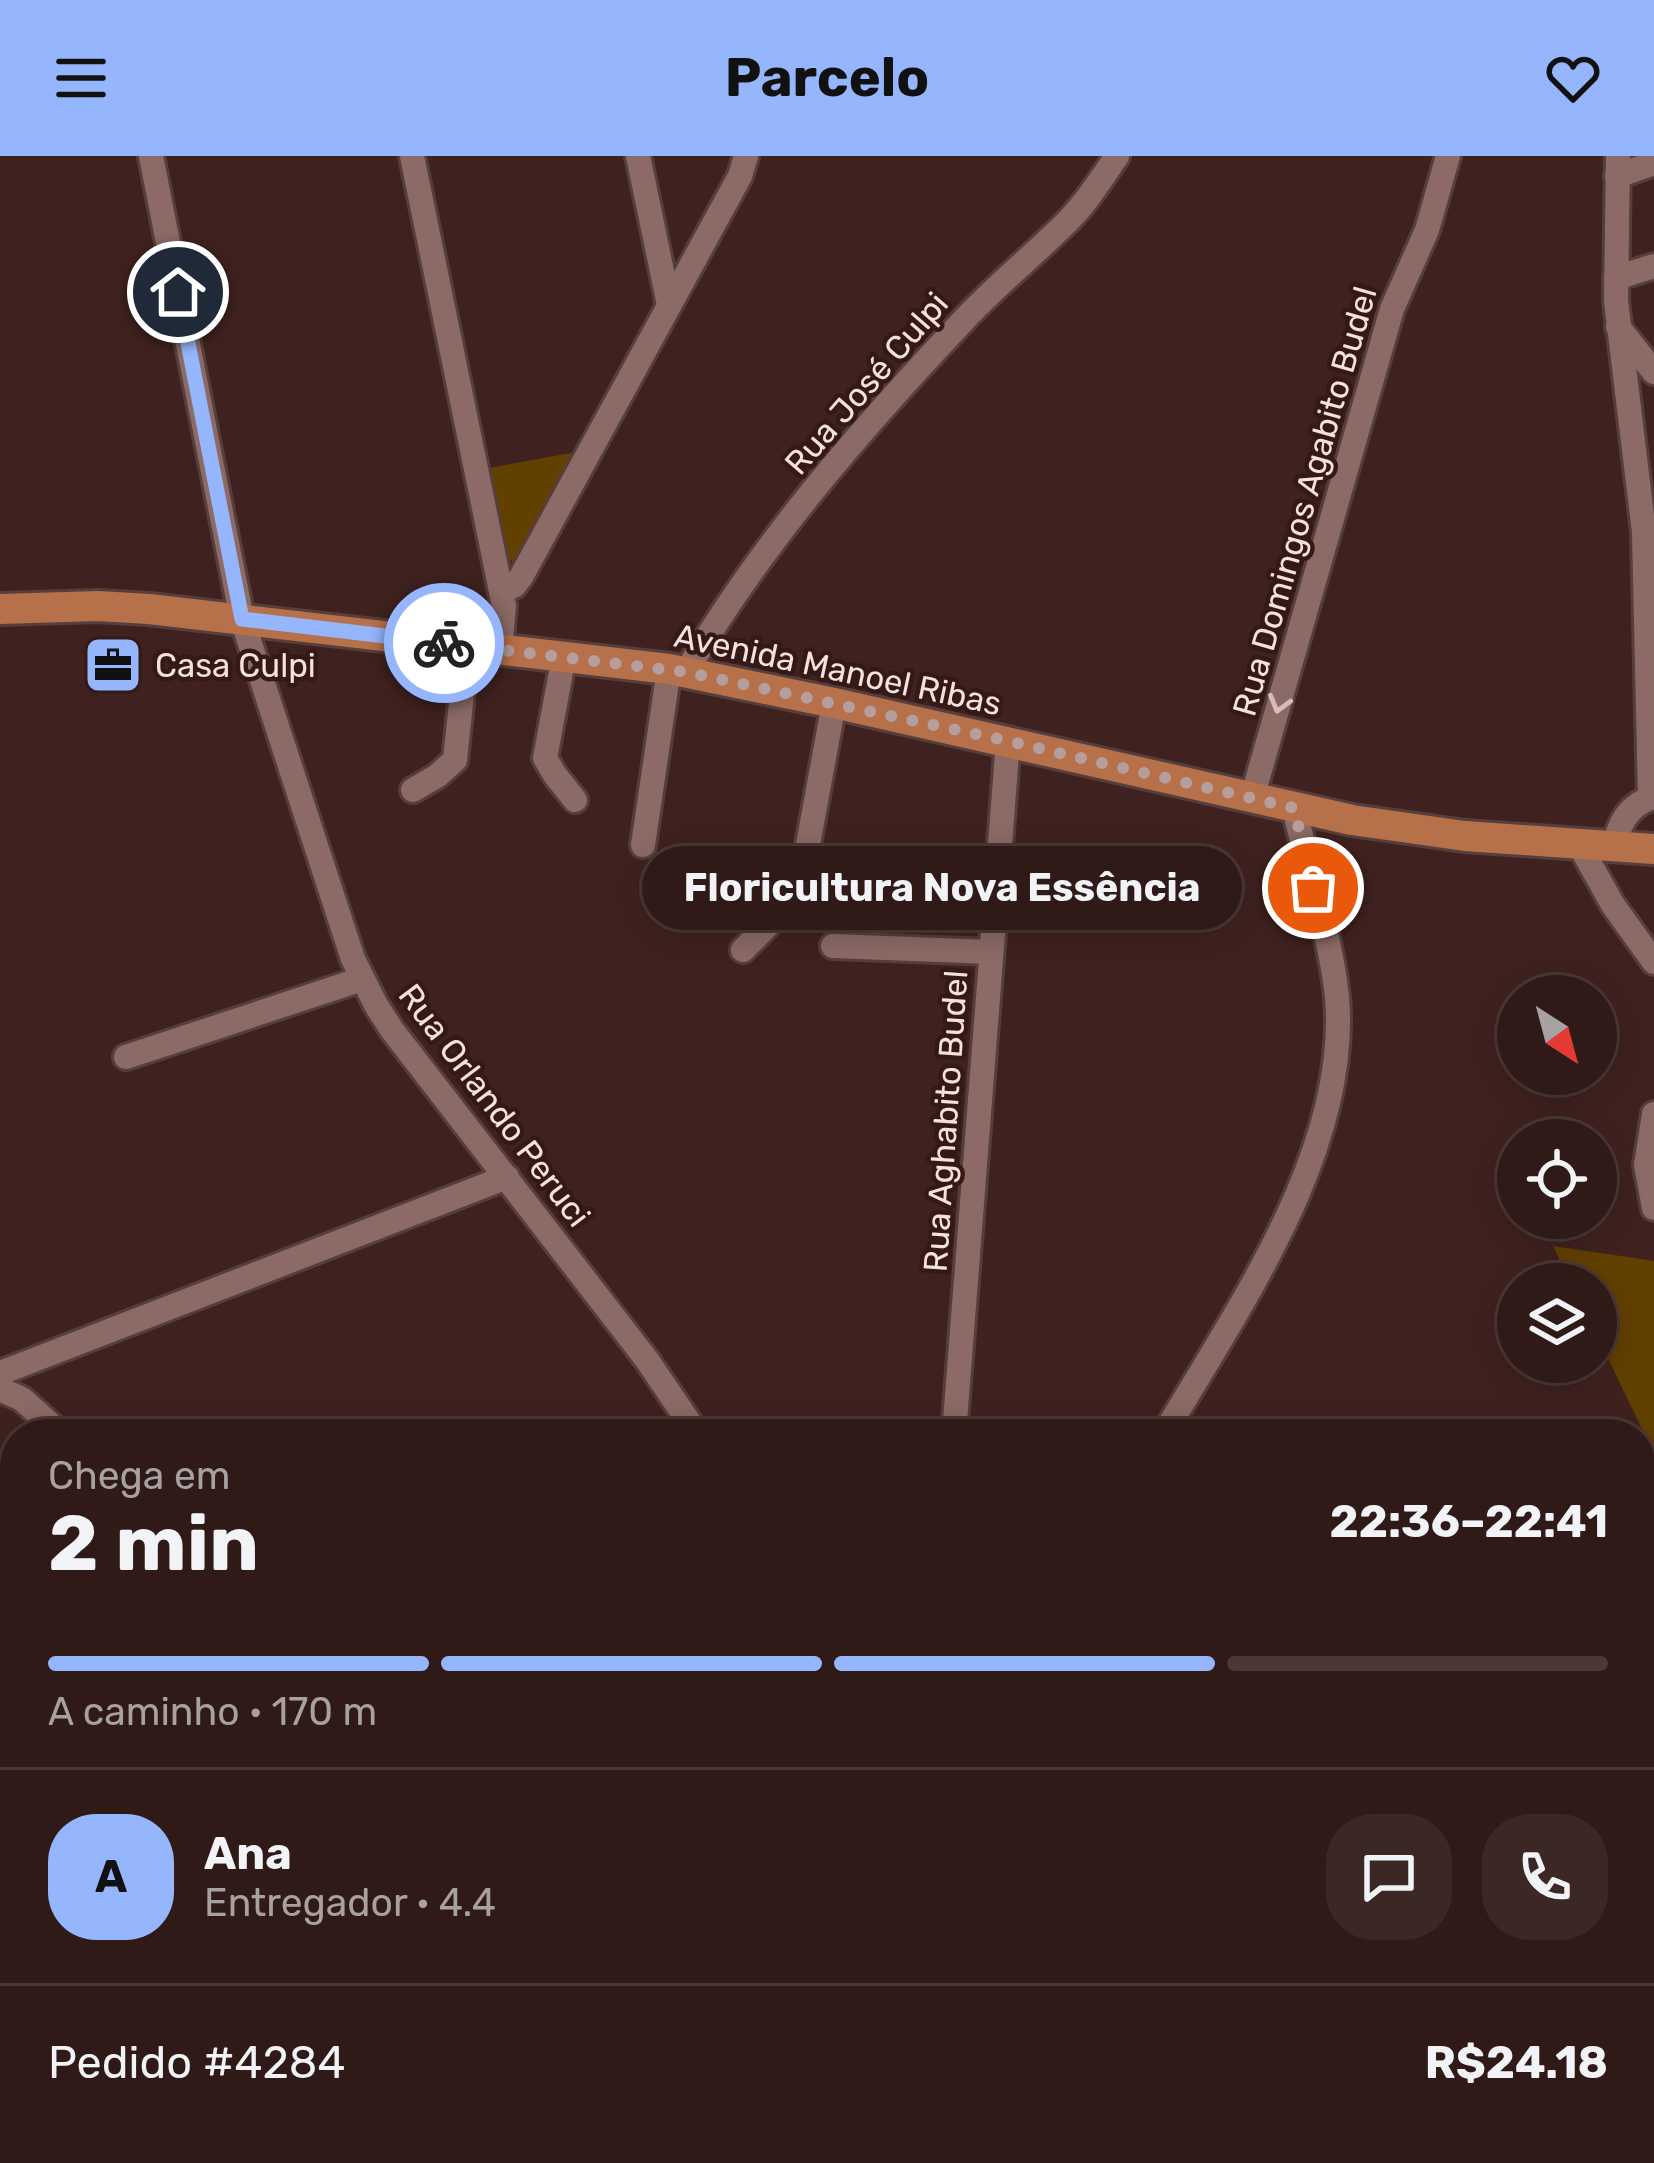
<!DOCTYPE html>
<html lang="pt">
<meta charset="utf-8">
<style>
:root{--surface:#2f1a17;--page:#3b2724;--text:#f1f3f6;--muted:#a7a1a1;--line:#4a3836;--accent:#95b6fd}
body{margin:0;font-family:Rubik,sans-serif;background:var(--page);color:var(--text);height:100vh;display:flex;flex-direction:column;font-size:45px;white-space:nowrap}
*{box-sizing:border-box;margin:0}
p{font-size:39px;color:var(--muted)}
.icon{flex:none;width:66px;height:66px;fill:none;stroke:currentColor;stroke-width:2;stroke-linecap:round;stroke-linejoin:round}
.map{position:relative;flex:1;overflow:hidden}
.details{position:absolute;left:0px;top:1263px;width:1656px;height:744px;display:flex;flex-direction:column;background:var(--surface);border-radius:48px 48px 0 0;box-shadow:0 6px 30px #0003,0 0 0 3px var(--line)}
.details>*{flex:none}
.needle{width:78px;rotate:144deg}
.controls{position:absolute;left:1497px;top:819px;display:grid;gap:24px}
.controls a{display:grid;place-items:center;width:120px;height:120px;border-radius:50%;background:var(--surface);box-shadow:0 6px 30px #0003,0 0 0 3px var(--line);font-size:60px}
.pin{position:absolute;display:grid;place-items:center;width:102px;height:102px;color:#fff;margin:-51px;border:6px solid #fff;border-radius:50%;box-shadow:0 3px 12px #0007}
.courier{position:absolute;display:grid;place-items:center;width:120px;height:120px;margin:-60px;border:9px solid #95b6fd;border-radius:50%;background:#fff;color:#222;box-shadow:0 3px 15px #0007}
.bubble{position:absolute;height:84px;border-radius:42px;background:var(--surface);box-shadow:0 6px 30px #0003,0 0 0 3px var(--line);font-size:39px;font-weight:700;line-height:84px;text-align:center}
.headline em{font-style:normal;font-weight:700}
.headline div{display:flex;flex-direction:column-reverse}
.headline{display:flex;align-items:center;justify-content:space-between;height:204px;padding:0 48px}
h1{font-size:78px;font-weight:700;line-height:90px}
.bar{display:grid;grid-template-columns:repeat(4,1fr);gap:18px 12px;align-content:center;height:144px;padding:0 48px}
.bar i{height:15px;border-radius:9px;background:var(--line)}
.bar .selected{background:var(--accent)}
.bar p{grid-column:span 4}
.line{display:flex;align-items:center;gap:30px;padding:0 48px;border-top:3px solid var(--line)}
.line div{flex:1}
.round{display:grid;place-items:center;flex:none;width:126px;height:126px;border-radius:48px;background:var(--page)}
header{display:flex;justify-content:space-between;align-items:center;height:156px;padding:0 48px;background:var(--accent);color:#111;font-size:54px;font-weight:700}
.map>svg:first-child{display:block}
</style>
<header><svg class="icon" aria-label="menu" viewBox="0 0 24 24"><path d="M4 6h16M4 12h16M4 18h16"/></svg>Parcelo<svg class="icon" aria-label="heart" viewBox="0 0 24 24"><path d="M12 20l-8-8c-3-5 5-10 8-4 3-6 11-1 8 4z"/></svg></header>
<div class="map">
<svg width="1654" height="2007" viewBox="0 0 1654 2007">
<rect width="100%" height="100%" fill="#3f221f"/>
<!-- green -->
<g fill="#624000">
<polygon points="587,294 516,409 507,401 489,312"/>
<polygon points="1553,1090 1654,1105 1654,1291 1647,1283 1596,1178 1596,1128 1571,1128"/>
<polygon points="1641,1924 1654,1925 1654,2002 1629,2007 1271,2007 1261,1992 1641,1992"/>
<polygon points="243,1992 635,1992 624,2007 204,2007"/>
<polygon points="664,1992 858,1992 861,2005 653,2007"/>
</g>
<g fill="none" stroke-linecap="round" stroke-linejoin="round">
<defs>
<g id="minor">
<polyline points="151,0 242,463 353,803 376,849 392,874 647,1204 697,1278"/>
<polyline points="412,0 504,450 500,494"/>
<polyline points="638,0 669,149"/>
<polyline points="1618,0 1616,145 1644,376 1650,642"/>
<polyline points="1617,20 1654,7"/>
<polyline points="1616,122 1654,110"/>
<polyline points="1618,171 1654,216"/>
<polyline points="501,433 514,430 521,421 740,20 746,0"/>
<polyline points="564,500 545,602 555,619 575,644"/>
<path d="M686,516C761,388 860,274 962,166C995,130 1033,100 1068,65C1087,46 1102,22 1117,0"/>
<polyline points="413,634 437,620 455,604 467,490"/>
<polyline points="1252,642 1392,153 1427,74 1448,0"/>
<polyline points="643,689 669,513"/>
<polyline points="1580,690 1613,749 1654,806"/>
<path d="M1614,691C1619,667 1629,648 1654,641"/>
<polyline points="833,790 991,796"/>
<polyline points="743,794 780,757 802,721 834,547"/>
<polyline points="126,901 362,823"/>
<polyline points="1654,958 1646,1009 1654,1052"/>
<polyline points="0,1217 507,1021"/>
<polyline points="0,1233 22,1243 61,1278"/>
<polyline points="954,1278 1008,585"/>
<path d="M1164,1278C1238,1152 1350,994 1337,841C1331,782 1308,711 1294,652"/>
<polyline points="1641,1557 1654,1535"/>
<polyline points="0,1759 15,1752"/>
<polyline points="1641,1824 1654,1825"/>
<polyline points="909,1992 950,2007"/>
<polyline points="885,2007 891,1992"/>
</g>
<polyline id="major" points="0,453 98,450 149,453 669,513 834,547 1352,664 1465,680 1654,693"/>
</defs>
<!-- minor casing -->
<use href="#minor" stroke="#563e3c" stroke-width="30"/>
<!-- major casing -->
<use href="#major" stroke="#563e3c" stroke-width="36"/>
<!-- minor -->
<use href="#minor" stroke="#8c6a66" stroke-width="24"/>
<!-- major -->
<use href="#major" stroke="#b6704a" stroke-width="30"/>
</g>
<!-- one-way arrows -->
<defs><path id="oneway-chevron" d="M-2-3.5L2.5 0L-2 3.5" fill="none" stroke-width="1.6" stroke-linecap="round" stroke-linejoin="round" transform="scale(3)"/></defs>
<use stroke="#d6bdba" href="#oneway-chevron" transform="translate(1279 548) rotate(106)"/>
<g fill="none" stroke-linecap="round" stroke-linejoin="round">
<!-- done -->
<polyline stroke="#b59e9b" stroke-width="12" stroke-dasharray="0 21.6" points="444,487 686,516 1008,585 1294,652 1313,732"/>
<!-- route -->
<polyline stroke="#95b6fd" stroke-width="15" points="178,136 242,463 444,487"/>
</g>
<!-- icons -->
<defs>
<symbol id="office-square" viewBox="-11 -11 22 22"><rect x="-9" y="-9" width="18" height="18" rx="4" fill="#95b6fd" stroke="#341916"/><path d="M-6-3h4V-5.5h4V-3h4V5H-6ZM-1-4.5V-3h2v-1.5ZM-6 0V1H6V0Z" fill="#111"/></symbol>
</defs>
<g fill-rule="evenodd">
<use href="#office-square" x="80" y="476" width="66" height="66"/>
</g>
<g text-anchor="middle" stroke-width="9" stroke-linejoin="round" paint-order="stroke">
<!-- street labels -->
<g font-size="33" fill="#f5e1de" stroke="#341916">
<text transform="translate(866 227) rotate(-49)" y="12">Rua José Culpi</text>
<text transform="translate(1304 345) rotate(-74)" y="12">Rua Domingos Agabito Budel</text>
<text transform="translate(838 513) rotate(12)" y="12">Avenida Manoel Ribas</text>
<text transform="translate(495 949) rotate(53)" y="12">Rua Orlando Peruci</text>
<text transform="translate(945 965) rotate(-86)" y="12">Rua Aghabito Budel</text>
</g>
<!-- poi labels -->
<g font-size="33" fill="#f5e1de" stroke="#341916" text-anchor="start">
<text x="155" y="521">Casa Culpi</text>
</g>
</g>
</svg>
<div class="controls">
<a><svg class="needle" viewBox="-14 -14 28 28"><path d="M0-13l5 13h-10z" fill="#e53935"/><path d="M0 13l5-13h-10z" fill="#a7a1a1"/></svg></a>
<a><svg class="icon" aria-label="locate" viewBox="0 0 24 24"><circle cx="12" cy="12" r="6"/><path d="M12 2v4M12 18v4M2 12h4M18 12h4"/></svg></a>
<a><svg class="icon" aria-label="layers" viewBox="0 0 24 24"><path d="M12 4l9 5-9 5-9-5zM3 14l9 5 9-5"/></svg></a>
</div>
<div class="pin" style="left:1313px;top:732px;background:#ea580c"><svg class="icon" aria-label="bag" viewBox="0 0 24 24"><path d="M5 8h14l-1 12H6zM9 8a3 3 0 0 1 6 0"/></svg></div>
<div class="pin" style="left:178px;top:136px;background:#1f2937"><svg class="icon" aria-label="home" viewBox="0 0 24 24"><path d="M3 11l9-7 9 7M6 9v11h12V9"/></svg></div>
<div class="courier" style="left:444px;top:487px"><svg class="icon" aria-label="bike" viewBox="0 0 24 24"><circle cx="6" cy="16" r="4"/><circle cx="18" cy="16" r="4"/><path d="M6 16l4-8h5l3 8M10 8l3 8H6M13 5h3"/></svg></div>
<div class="bubble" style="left:642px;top:690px;width:600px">Floricultura Nova Essência</div>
<section class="details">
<div class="headline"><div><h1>2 min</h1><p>Chega em</p></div><em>22:36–22:41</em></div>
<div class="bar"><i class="selected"></i><i class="selected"></i><i class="selected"></i><i></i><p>A caminho · 170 m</p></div>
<div class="line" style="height:216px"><b class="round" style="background:var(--accent);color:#111">A</b><div><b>Ana</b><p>Entregador · 4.4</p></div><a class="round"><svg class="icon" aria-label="chat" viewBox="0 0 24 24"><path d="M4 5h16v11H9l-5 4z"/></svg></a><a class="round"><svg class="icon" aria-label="phone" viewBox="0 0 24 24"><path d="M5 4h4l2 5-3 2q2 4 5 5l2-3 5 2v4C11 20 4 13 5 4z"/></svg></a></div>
<div class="line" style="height:156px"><div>Pedido #4284</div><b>R$24.18</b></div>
</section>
</div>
